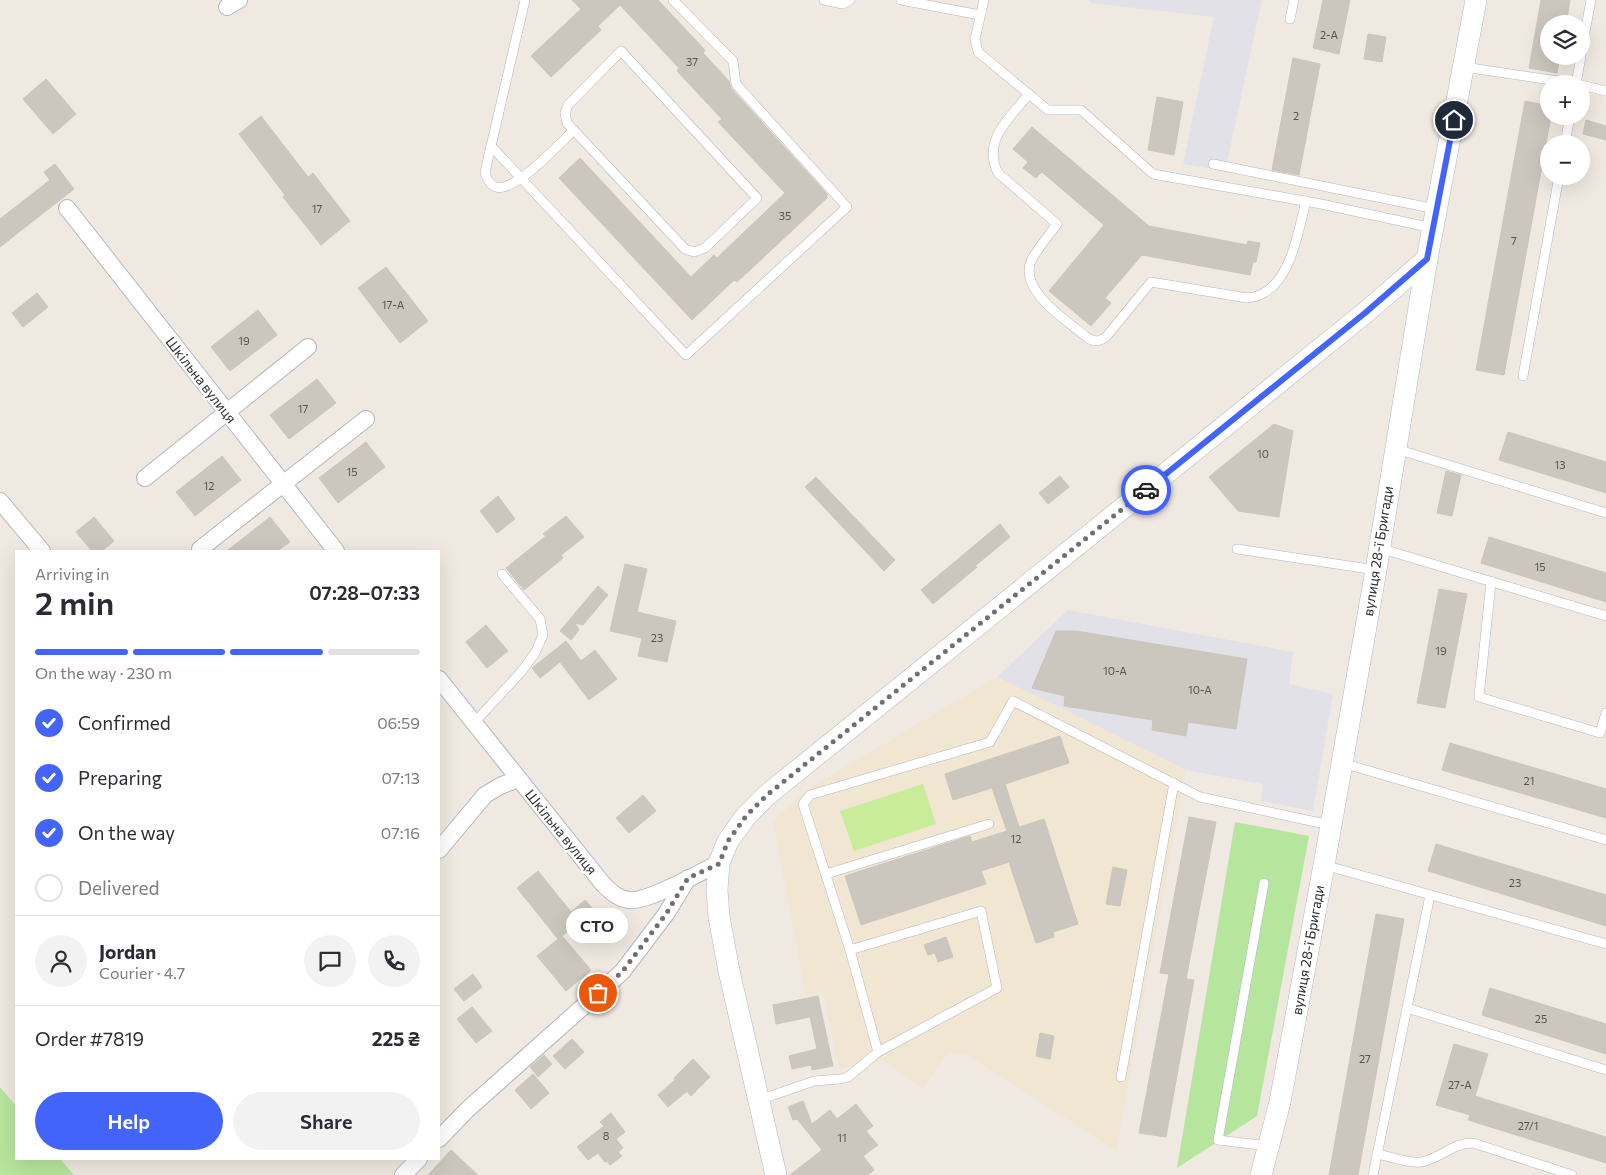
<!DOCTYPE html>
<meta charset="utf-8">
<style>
:root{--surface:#fff;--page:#f2f2f3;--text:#2b2b33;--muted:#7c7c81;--line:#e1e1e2;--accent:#4264fb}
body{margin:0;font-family:Commissioner,sans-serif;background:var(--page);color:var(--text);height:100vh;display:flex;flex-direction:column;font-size:19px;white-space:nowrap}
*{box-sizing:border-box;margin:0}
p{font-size:16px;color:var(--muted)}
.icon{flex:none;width:28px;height:28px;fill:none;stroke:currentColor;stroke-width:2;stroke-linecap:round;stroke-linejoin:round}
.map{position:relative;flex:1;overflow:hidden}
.drawer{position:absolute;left:15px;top:550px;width:425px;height:610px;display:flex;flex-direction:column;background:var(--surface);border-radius:0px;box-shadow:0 5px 20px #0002}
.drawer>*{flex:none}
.tools{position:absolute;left:1540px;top:15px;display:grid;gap:10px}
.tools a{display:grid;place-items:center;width:50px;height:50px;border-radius:50%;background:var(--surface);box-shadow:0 5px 20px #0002;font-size:25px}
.pin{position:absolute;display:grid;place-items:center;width:42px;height:42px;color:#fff;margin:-21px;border:2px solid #fff;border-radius:50%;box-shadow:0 1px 5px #0007}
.courier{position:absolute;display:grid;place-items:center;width:50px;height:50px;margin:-25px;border:4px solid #4264fb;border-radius:50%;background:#fff;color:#222;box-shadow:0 1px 6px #0007}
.bubble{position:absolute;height:35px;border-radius:18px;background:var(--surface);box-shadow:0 5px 20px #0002;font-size:16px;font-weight:600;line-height:35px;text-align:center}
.overview em{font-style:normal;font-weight:600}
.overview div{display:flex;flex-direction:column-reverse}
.overview{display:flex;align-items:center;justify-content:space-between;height:85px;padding:0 20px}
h1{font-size:32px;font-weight:600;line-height:38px}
.bar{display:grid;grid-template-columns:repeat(4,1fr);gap:8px 5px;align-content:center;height:60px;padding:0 20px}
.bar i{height:6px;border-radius:4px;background:var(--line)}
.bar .current{background:var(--accent)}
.bar p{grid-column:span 4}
.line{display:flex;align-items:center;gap:12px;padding:0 20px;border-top:1px solid var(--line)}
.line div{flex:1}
.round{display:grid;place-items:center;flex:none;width:52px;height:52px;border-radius:26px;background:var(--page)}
ol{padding:0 20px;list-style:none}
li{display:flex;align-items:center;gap:15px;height:55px}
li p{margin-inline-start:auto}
li .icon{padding:5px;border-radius:50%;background:var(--accent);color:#fff;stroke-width:4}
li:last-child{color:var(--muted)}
li i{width:28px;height:28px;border:2px solid var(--line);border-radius:50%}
.cta{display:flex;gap:10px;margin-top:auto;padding:10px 20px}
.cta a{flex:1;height:58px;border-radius:30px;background:var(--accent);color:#fff;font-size:20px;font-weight:600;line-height:58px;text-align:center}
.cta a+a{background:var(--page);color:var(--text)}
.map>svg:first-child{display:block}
</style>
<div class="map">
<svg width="1606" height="1175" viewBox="0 0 1606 1175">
<rect width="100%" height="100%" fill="#efe9e1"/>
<!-- industrial -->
<g fill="#e3e1e8">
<polygon points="1088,0 1262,0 1225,171 1183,164 1214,17 1091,3"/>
<polygon points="1068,610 1293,652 1289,684 1333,694 1313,811 1261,801 1263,784 1186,770 997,677"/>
</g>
<!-- education -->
<polygon fill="#f0e6d1" points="997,677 1186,770 1116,1151 965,1053 947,1053 923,1089 883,1060 839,1069 823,992 806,996 773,822 805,791"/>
<!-- green -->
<g fill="#b6e59e">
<polygon points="1235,822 1309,836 1257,1116 1177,1168"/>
<polygon points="0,1087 16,1106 16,1159 60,1159 74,1175 0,1175"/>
</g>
<!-- pitch -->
<polygon fill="#c9ec9a" points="923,784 936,824 854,851 840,811"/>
<!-- building -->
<g fill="#cbc7bf" stroke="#cbc5ba">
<polygon points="572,0 658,0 705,50 703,53 729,81 731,88 827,194 827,198 737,282 734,280 692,320 559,178 580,158 691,277 714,255 717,258 785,193 718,122 722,119 677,71 679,68 620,5 598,26 601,30 551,77 531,56 581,9"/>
<polygon points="1323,0 1350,0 1339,54 1313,48"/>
<polygon points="1541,0 1570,0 1566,24 1549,24 1549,56 1560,56 1557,73 1529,68"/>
<polygon points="1368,34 1386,37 1382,62 1364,59"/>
<polygon points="1293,58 1320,64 1299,175 1272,170"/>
<polygon points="46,79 76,114 53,134 23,99"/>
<polygon points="1157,97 1183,102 1174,155 1148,150"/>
<polygon points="1525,101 1549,106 1549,116 1551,116 1504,375 1476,370"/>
<polygon points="261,116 308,177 313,173 350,221 321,245 283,197 285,195 239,134"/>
<polygon points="1586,120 1606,126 1606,140 1583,134"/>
<polygon points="1032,127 1149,226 1247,245 1248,241 1260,243 1256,262 1253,262 1250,275 1142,255 1105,298 1111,303 1091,326 1049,291 1104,225 1042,172 1036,178 1023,168 1028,162 1013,149"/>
<polygon points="55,164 74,189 0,247 0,219 50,180 44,172"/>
<polygon points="386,267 428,321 400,343 358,288"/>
<polygon points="37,293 48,307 23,327 12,313"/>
<polygon points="258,310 277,335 230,371 211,347"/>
<polygon points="317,379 336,403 289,439 270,415"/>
<polygon points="1274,424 1293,431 1279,517 1238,511 1209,477"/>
<polygon points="1508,432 1606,462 1606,493 1499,460"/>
<polygon points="366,442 385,467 338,503 319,478"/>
<polygon points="222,456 241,480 195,516 176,492"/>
<polygon points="1446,471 1461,475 1452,516 1437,513"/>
<polygon points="1060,476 1069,487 1048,504 1039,493"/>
<polygon points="816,477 895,560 884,571 805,487"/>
<polygon points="498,496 515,519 497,533 480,511"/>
<polygon points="566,516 584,537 561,555 563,558 524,590 506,568 546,536 543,534"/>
<polygon points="94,517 114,541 102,551 92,551 76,532"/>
<polygon points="270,517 290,542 277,551 227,551"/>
<polygon points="1000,524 1010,537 975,566 977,567 933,604 921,590"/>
<polygon points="1489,537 1606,573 1606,602 1481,563"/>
<polygon points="625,564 647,569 637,612 676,621 667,662 638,656 642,638 610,631"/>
<polygon points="598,586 608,595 583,625 575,623 579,630 571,640 560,631"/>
<polygon points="1439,589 1467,594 1445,708 1417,703"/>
<polygon points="486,625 508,651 487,668 466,642"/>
<polygon points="1056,631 1076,631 1247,659 1236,729 1188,722 1186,736 1152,730 1153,720 1064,706 1065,696 1032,688"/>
<polygon points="566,641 581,661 595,650 617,679 589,700 560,662 540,678 532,668"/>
<polygon points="1060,736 1069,763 1005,784 1019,827 1044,819 1078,924 1053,932 1054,937 1036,943 1009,862 981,871 986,884 861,925 845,876 970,836 972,842 1007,831 992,788 953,800 945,774"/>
<polygon points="1450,743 1606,789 1606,818 1442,770"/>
<polygon points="643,795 656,811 629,833 616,818"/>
<polygon points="1189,817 1216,822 1186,979 1194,980 1166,1137 1139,1133 1169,974 1160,973"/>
<polygon points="1436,844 1606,895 1606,926 1428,871"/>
<polygon points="1113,867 1127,870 1120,906 1106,904"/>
<polygon points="538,871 571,912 585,900 593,909 562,936 591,970 566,991 537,956 558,939 517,888"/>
<polygon points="1376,914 1404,919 1361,1158 1358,1175 1329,1175"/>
<polygon points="946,937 953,957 938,962 935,953 928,955 924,945"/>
<polygon points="473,974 482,987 464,1001 454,989"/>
<polygon points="1490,988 1606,1024 1606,1054 1482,1015"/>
<polygon points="818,996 833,1066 812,1070 811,1065 792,1069 789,1056 817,1049 810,1017 776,1024 773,1005"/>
<polygon points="472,1007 492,1031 476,1043 457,1019"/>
<polygon points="1040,1033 1054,1036 1050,1059 1036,1056"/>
<polygon points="572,1039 584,1052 565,1069 553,1056"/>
<polygon points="1454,1044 1488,1054 1475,1096 1606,1137 1606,1163 1468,1120 1470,1115 1436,1105"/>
<polygon points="544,1055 552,1064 538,1077 530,1067"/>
<polygon points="693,1059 710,1077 691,1096 687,1091 668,1107 658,1095 675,1080 674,1078"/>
<polygon points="533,1074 549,1093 531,1109 515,1090"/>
<polygon points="803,1101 812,1124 830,1110 837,1119 856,1104 873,1126 866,1131 878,1145 863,1156 874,1170 868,1175 790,1175 822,1150 797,1119 793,1120 788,1107"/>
<polygon points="611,1113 625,1132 616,1139 623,1148 618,1152 622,1156 610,1165 607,1161 605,1162 598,1153 588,1160 577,1147 604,1126 600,1122"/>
<polygon points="451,1150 478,1175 428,1175"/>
</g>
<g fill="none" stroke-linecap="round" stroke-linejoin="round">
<defs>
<g id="service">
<path d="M525,0L485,172C487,181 493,190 504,187C525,181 557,146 574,130"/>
<polyline points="824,0 843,4 850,0"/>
<polyline points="901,0 980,15"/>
<polyline points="984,0 975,39 978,52 1048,110 1081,110 1153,174 1321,204 1433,228"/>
<polyline points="1290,19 1294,0"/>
<polygon points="621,51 757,198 705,248 694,252 685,249 567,123 565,113 568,105"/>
<polyline points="1581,53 1591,0"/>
<polyline points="1464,67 1578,84"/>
<polyline points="1576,84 1581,56"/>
<polyline points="1581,85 1606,91"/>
<path d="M1029,94C1009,119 982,140 998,173L1057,224C1049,235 1039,247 1032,259C1016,290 1069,322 1089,339C1096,342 1100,341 1106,337L1151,282L1247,298C1252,297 1257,297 1262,294C1292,279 1298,231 1306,201"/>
<polyline points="1565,144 1570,116"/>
<polyline points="491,146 686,355 847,207 736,84 733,61 673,0"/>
<polyline points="1213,164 1436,209"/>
<polyline points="1523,376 1559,176"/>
<polyline points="1396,449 1606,513"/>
<polyline points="1379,548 1606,616"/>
<polyline points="1237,549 1376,570"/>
<polyline points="1491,582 1479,697 1600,733 1606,713"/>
<polyline points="474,723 521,672 535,653 543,635 540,619 502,574"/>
<polyline points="1342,763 1606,840"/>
<polyline points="1324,865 1606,944"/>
<polyline points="826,874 989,824"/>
<polyline points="1264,883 1218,1140 1269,1146"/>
<polyline points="1407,1008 1606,1070"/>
<polyline points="878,1052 850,950 803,804 810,795 990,742 1013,701 1200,797 1330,825"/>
<polyline points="1121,1077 1174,783"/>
<polyline points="759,1100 814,1081 840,1079 848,1077 878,1052 997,988 981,911 850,950"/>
<path d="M1377,1154C1389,1156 1409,1164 1421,1162C1441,1159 1451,1143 1473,1143L1572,1175"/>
<polyline points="1373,1175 1430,895"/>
</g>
<g id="minor">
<polyline points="227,7 239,0"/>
<polyline points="67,208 336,551"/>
<polyline points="145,478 308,347"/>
<polyline points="0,501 42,551"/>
<polyline points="200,549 366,419"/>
<path d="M439,679L603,884C610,891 618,899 629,900C646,903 701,872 719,863"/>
<polyline points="439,850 485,795 500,786 518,779"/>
<polyline points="439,1139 468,1109 622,972 666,914 688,878"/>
<polyline points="403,1175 419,1159"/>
</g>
<g id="tertiary">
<polyline points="776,1175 729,971 719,917 717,890 719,863 728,841 746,816 767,795 1365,313 1427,259"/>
<polyline points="1261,1175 1280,1102 1324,865 1376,570 1427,259 1476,0"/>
</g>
</defs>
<!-- service casing -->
<use href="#service" stroke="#b4b7c1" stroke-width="10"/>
<!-- minor casing -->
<use href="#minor" stroke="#b4b7c1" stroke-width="18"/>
<!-- tertiary casing -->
<use href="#tertiary" stroke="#b4b7c1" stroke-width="22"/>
<!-- service -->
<use href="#service" stroke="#fff" stroke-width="9"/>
<!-- minor -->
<use href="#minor" stroke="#fff" stroke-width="16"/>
<!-- tertiary -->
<use href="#tertiary" stroke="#fff" stroke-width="21"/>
</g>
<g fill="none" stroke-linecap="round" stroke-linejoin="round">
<!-- done -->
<polyline stroke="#726f6d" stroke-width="5" stroke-dasharray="0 9" points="598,993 622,972 666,914 688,878 719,864 728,841 746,816 767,795 1146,490"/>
<!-- route -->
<polyline stroke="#4264fb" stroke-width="6" points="1146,490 1365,313 1427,259 1454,120"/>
</g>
<g text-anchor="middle" stroke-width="4.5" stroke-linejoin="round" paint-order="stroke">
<!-- number labels -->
<g font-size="11" fill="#555452">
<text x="1329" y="39">2-А</text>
<text x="692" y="66">37</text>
<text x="1296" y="120">2</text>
<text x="317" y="213">17</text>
<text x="785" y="220">35</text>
<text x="1514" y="245">7</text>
<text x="393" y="309">17-А</text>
<text x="244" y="345">19</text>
<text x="303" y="413">17</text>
<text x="1263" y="458">10</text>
<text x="1560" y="469">13</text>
<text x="352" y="476">15</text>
<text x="209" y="490">12</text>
<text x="1540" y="571">15</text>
<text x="657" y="642">23</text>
<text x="1441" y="655">19</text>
<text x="1115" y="675">10-А</text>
<text x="1200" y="694">10-А</text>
<text x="1529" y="785">21</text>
<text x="1016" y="843">12</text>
<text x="1515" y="887">23</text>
<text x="1541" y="1023">25</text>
<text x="1365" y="1063">27</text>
<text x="1460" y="1089">27-А</text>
<text x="1528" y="1130">27/1</text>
<text x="606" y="1140">8</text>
<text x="842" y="1142">11</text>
</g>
<!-- street labels -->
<g font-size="14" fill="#2e2e2e" stroke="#fff">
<text transform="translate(201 380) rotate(52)" y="5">Шкільна вулиця</text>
<text transform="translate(1378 551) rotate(-81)" y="5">вулиця 28-ї Бригади</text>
<text transform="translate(561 832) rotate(51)" y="5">Шкільна вулиця</text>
<text transform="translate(1308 950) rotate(-80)" y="5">вулиця 28-ї Бригади</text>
</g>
</g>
</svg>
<div class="tools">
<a><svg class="icon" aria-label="layers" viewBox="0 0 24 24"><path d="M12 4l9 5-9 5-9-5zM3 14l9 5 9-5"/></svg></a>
<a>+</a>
<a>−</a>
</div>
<div class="pin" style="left:598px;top:993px;background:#ea580c"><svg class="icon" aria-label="bag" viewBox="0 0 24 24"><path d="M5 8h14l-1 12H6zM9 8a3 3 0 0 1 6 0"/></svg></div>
<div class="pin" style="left:1454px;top:120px;background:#1f2937"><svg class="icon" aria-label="home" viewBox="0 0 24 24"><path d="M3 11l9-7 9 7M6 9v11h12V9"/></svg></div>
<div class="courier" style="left:1146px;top:490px"><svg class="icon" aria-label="car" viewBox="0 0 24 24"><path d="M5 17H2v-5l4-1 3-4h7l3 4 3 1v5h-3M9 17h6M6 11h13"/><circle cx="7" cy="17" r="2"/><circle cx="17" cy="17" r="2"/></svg></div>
<div class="bubble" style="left:566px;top:908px;width:62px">СТО</div>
<section class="drawer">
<div class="overview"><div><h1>2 min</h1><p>Arriving in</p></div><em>07:28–07:33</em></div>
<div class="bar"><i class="current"></i><i class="current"></i><i class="current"></i><i></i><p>On the way · 230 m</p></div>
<ol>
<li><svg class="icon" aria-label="check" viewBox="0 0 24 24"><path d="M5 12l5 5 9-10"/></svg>Confirmed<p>06:59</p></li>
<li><svg class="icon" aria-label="check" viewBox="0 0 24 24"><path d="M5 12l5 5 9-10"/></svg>Preparing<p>07:13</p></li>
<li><svg class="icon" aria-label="check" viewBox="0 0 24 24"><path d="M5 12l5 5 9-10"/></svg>On the way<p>07:16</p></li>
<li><i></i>Delivered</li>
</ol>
<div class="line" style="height:90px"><a class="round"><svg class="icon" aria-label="person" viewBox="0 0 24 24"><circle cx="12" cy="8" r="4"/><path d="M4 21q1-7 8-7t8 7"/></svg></a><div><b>Jordan</b><p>Courier · 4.7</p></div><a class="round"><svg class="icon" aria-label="chat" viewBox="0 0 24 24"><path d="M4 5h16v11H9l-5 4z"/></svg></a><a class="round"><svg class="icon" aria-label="phone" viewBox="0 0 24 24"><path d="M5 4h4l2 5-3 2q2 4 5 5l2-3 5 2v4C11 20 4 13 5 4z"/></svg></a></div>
<div class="line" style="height:65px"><div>Order #7819</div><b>225 ₴</b></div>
<div class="cta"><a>Help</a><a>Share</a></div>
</section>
</div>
